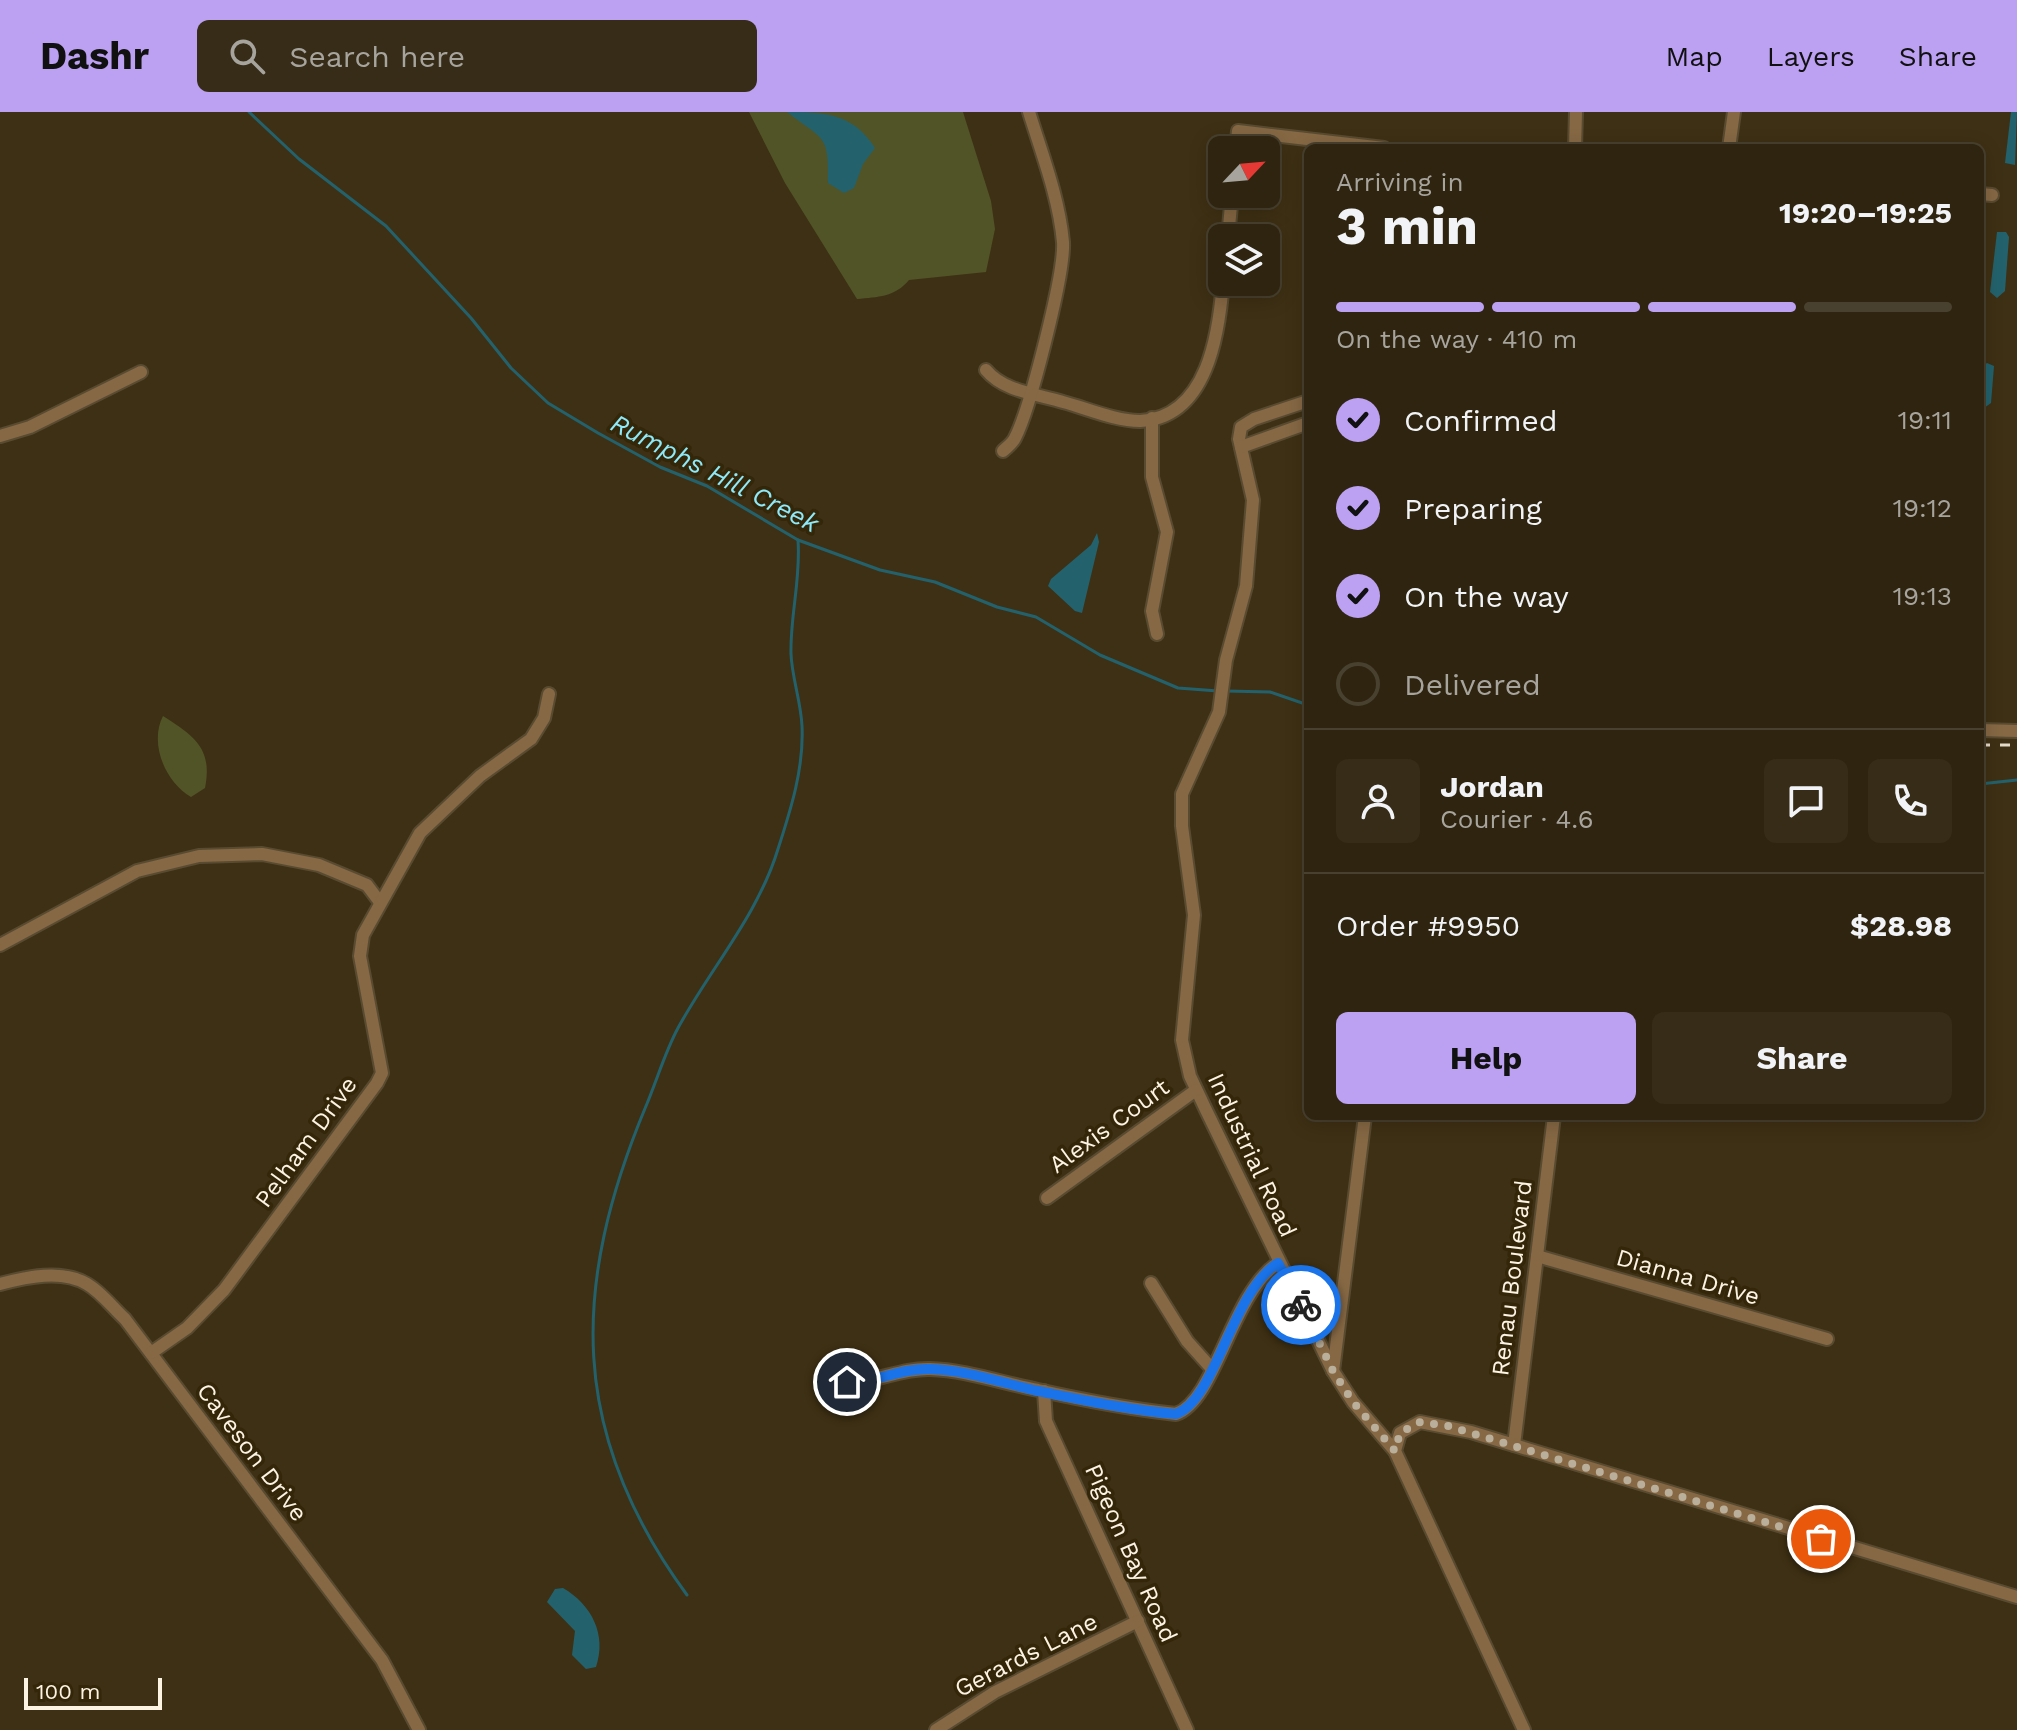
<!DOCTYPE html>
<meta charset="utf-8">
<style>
:root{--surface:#2e240f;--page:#362c18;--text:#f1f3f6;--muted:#a7a49e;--line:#49412f;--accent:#bca0f2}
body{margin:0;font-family:"Work Sans",sans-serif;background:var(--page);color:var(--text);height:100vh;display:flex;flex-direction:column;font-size:30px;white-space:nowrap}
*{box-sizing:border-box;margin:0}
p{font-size:26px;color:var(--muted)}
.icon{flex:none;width:44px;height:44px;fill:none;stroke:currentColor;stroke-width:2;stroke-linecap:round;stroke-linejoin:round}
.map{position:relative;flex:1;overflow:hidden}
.sheet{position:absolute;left:1304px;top:32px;width:680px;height:976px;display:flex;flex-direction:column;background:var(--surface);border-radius:12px;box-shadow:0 4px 20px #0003,0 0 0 2px var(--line)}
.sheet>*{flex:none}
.needle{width:52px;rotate:64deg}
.tools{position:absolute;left:1208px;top:24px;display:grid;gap:16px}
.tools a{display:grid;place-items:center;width:72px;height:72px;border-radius:12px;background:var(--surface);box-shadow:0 4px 20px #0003,0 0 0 2px var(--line);font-size:40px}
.scale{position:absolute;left:24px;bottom:20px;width:138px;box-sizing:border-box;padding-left:8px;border:4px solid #fcf3e3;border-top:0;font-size:22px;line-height:28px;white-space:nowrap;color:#fcf3e3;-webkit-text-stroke:6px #342609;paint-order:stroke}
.pin{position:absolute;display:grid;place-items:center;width:68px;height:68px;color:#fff;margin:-34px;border:4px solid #fff;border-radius:50%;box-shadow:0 2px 8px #0007}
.courier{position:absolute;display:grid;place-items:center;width:80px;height:80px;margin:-40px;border:6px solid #1a73e8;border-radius:50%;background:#fff;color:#222;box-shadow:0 2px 10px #0007}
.head em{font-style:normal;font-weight:700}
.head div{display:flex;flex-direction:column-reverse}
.head{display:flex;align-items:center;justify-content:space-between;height:136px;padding:0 32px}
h1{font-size:52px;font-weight:700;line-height:60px}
.bar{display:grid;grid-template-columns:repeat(4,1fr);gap:12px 8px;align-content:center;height:96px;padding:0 32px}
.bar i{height:10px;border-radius:6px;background:var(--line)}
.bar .on{background:var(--accent)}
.bar p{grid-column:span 4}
.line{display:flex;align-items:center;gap:20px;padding:0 32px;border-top:2px solid var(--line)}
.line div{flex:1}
.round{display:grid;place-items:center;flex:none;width:84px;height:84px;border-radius:12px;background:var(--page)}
ol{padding:0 32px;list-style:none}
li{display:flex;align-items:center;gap:24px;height:88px}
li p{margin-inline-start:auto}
li .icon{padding:8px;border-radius:50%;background:var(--accent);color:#111;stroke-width:4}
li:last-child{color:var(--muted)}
li i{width:44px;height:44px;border:4px solid var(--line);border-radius:50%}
.cta{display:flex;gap:16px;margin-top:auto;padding:16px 32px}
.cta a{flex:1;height:92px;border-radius:12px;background:var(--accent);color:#111;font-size:32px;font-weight:700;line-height:92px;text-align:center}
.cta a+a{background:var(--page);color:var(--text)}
header{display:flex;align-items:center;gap:48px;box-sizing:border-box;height:112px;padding:0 40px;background:var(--accent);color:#111}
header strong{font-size:38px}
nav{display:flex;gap:44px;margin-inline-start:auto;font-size:28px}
.search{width:560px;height:72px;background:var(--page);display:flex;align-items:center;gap:20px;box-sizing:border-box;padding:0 28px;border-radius:12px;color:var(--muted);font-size:30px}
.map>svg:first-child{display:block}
</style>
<header>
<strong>Dashr</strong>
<div class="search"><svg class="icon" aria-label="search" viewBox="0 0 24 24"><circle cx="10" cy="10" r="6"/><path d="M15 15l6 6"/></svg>Search here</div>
<nav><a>Map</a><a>Layers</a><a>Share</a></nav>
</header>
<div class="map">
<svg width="2017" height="1618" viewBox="0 0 2017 1618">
<rect width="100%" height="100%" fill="#3e3014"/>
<!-- green -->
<g fill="#515427">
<path d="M749,0H963L991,89L995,117L986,160L909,168C895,185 878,185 857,187L785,71Z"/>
<path d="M163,604C194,624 213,636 205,676L191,685C165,670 149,631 163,604Z"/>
</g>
<!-- water -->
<g fill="#23626c">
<path d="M787,0C824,0 853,1 875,36L863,52L854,76L844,81L828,71C829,21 824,29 787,0Z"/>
<polygon points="2011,0 2017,0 2015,53 2005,51"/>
<polygon points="1997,120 2006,120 2009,125 2005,179 1997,186 1990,180"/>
<polygon points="1987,251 1994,254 1991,291 1984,296 1980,295 1981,255"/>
<polygon points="1097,421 1099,430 1082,501 1075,499 1048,474 1051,467 1091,433"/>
<path d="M563,1476C592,1493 607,1523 596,1555L586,1557L572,1543L575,1519L547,1490L555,1477Z"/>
</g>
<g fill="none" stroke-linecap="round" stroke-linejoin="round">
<!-- stream -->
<g stroke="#23626c" stroke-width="3">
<polyline points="249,0 299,47 386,114 471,206 511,256 548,291 598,321 660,355 707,374 798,428 880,458 935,470 997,495 1036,505 1100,543 1178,576 1218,579"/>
<polyline points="1226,579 1270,580 1308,593"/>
<polyline points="1980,672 2017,668"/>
<path d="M687,1483C568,1321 571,1174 646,994C657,968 665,940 678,916C710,857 758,803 778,737C791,697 804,656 802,614C801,590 792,566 791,542C790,504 801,467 798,428"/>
</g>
<defs>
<g id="minor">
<polyline points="1575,36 1576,0"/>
<polyline points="1729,36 1734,0"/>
<polyline points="1236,38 1238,19 1384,36"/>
<polyline points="1980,82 1992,83"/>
<polyline points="1228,126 1232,82"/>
<path d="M986,258C1003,279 1036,282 1063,290C1086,296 1115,309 1140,309C1208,306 1219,220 1223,170"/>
<polyline points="1308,289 1254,307 1241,315 1239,327 1253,388 1246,474 1226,548 1219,600 1182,682 1182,714 1194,803 1182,928 1190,964 1206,998 1333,1259 1353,1290 1395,1339"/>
<polyline points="1152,306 1152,365 1167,420 1152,499 1157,522"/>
<polyline points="0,324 30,315 141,260"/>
<polyline points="1241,335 1308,311"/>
<path d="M1003,339C1007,335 1013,331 1015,326C1030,297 1065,161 1063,130C1059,86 1042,42 1029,0"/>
<polyline points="1980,618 2017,619"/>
<polyline points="0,833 137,759 199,744 262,742 319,753 367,773 379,789"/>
<polyline points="1047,1086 1196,978"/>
<polyline points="1537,1144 1827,1227"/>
<polyline points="1151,1171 1187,1229 1212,1257"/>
<path d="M0,1172C26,1165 62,1157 87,1172C101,1180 113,1196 125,1207L382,1548L419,1618"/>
<polyline points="151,1241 187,1216 224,1178 377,971 382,961 360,844 363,823 420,721 480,664 531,627 544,606 549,582"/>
<polyline points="1333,1259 1365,1004"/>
<path d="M847,1270C876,1271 900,1256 930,1257C966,1258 1002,1271 1038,1278C1083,1288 1129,1297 1176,1302C1216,1288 1231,1182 1278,1151"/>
<polyline points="1044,1279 1046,1309 1187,1618"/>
<polyline points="1514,1333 1554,1004"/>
<polyline points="936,1618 995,1580 1138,1509"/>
<polyline points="1524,1618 1395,1339 1400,1321 1420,1310 1471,1320 2017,1485"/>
</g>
</defs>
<!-- minor casing -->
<use href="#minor" stroke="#594b31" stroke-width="16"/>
<!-- minor -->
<use href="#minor" stroke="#866844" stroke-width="12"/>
<!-- rail -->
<polyline stroke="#e4dac9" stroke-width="3" stroke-dasharray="10 10" stroke-linecap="butt" points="1980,633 2017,633"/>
</g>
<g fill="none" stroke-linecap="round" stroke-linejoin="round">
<!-- done -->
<polyline stroke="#baaf9b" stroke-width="8" stroke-dasharray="0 14.4" points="1301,1193 1333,1259 1353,1290 1395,1339 1400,1321 1420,1310 1448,1314 1821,1427"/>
<!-- route -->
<path stroke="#1a73e8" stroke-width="10" d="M847,1270C876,1271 900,1256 930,1257C967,1258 1002,1271 1038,1279C1083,1288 1129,1298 1176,1302C1216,1288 1231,1181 1278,1151L1301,1193"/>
</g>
<g text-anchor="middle" stroke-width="7" stroke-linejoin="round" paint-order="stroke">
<!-- street labels -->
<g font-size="24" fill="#fcf3e3" stroke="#342609">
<text transform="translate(1109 1014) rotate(-36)" y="8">Alexis Court</text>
<text transform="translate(306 1030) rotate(-54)" y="8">Pelham Drive</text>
<text transform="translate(1252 1043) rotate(65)" y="8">Industrial Road</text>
<text transform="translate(1688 1165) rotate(16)" y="8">Dianna Drive</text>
<text transform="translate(1512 1166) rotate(-83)" y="8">Renau Boulevard</text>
<text transform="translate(252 1340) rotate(53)" y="8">Caveson Drive</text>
<text transform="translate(1131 1441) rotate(66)" y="8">Pigeon Bay Road</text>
<text transform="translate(1026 1543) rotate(-27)" y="8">Gerards Lane</text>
</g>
<!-- water labels -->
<g font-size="26" font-style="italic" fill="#8ee9f8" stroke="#342609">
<text transform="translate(715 361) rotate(27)" y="9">Rumphs Hill Creek</text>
</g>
</g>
</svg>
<div class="tools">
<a><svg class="needle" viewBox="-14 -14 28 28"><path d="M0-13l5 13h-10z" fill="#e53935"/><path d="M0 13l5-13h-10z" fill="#a7a49e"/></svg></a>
<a><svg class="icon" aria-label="layers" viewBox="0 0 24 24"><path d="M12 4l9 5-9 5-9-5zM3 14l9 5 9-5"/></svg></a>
</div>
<div class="scale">100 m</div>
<div class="pin" style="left:1821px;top:1427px;background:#ea580c"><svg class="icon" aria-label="bag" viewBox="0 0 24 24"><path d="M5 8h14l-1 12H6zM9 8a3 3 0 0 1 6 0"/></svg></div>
<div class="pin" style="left:847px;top:1270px;background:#1f2937"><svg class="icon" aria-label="home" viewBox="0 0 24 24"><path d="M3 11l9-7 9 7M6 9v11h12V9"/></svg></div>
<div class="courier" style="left:1301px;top:1193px"><svg class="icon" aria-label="bike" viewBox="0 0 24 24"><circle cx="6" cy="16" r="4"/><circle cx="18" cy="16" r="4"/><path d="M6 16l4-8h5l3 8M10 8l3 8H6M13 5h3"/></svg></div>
<section class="sheet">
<div class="head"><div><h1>3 min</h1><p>Arriving in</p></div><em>19:20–19:25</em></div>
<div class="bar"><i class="on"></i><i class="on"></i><i class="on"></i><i></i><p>On the way · 410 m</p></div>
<ol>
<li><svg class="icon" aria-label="check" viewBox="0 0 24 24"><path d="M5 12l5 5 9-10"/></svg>Confirmed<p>19:11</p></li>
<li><svg class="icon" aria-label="check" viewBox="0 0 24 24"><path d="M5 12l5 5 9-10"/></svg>Preparing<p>19:12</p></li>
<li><svg class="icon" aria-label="check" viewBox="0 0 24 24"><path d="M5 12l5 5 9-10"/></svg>On the way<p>19:13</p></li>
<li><i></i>Delivered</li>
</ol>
<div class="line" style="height:144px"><a class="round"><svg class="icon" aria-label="person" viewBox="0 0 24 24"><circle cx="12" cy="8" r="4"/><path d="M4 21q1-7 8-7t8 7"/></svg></a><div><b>Jordan</b><p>Courier · 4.6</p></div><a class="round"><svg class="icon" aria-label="chat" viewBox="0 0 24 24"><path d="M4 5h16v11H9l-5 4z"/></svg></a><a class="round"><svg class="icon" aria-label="phone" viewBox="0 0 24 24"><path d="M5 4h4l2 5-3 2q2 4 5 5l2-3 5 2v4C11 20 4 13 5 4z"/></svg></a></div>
<div class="line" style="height:104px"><div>Order #9950</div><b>$28.98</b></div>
<div class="cta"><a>Help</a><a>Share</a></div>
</section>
</div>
